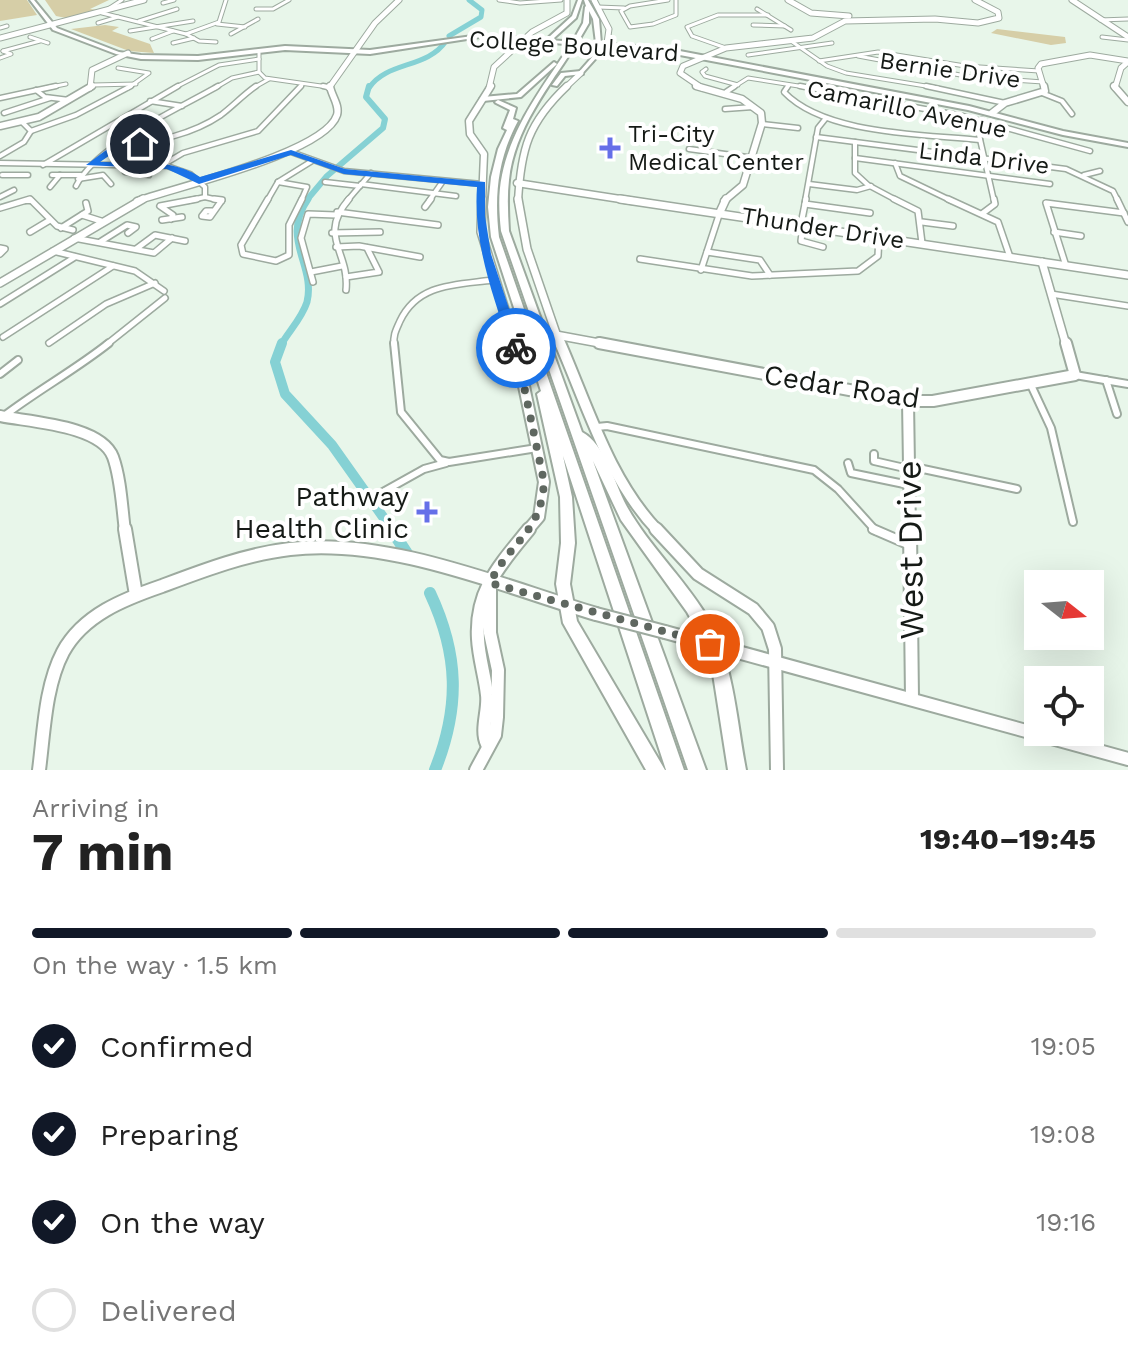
<!DOCTYPE html>
<meta charset="utf-8">
<style>
:root{--surface:#fff;--page:#f2f2f2;--text:#222;--muted:#767676;--line:#e0e0e0;--accent:#111827}
body{margin:0;font-family:"Work Sans",sans-serif;background:var(--page);color:var(--text);height:100vh;display:flex;flex-direction:column;font-size:30px;white-space:nowrap}
*{box-sizing:border-box;margin:0}
p{font-size:26px;color:var(--muted)}
.icon{flex:none;width:44px;height:44px;fill:none;stroke:currentColor;stroke-width:2;stroke-linecap:round;stroke-linejoin:round}
.map{position:relative;height:770px;overflow:hidden}
.sheet{display:flex;flex-direction:column;background:var(--surface);flex:1}
.sheet>*{flex:none}
.needle{width:52px;rotate:107deg}
.controls{position:absolute;left:1024px;top:570px;display:grid;gap:16px}
.controls a{display:grid;place-items:center;width:80px;height:80px;border-radius:0px;background:var(--surface);box-shadow:0 8px 32px #0002;font-size:40px}
.pin{position:absolute;display:grid;place-items:center;width:68px;height:68px;color:#fff;margin:-34px;border:4px solid #fff;border-radius:50%;box-shadow:0 2px 8px #0007}
.courier{position:absolute;display:grid;place-items:center;width:80px;height:80px;margin:-40px;border:6px solid #1a73e8;border-radius:50%;background:#fff;color:#222;box-shadow:0 2px 10px #0007}
.headline em{font-style:normal;font-weight:700}
.headline div{display:flex;flex-direction:column-reverse}
.headline{display:flex;align-items:center;justify-content:space-between;height:136px;padding:0 32px}
h1{font-size:52px;font-weight:700;line-height:60px}
.bar{display:grid;grid-template-columns:repeat(4,1fr);gap:12px 8px;align-content:center;height:96px;padding:0 32px}
.bar i{height:10px;border-radius:6px;background:var(--line)}
.bar .current{background:var(--accent)}
.bar p{grid-column:span 4}
ol{padding:0 32px;list-style:none}
li{display:flex;align-items:center;gap:24px;height:88px}
li p{margin-inline-start:auto}
li .icon{padding:8px;border-radius:50%;background:var(--accent);color:#fff;stroke-width:4}
li:last-child{color:var(--muted)}
li i{width:44px;height:44px;border:4px solid var(--line);border-radius:50%}
.map>svg:first-child{display:block}
</style>
<div class="map">
<svg width="1128" height="770" viewBox="0 0 1128 770">
<rect width="100%" height="100%" fill="#e8f6ea"/>
<!-- green -->
<g fill="#d6cea7">
<polygon points="0,0 27,0 37,15 0,21"/>
<polygon points="45,0 109,0 90,9 98,10 66,18 56,16"/>
<polygon points="105,25 119,27 112,31 150,44 154,53 129,51 71,29"/>
<polygon points="997,29 1065,37 1066,43 1051,45 991,33"/>
</g>
<g fill="none" stroke-linecap="round" stroke-linejoin="round">
<!-- river-far4 -->
<g stroke="#85d1d4" stroke-width="5">
<polyline points="449,36 481,17 482,10 469,0"/>
<path d="M369,88C387,61 427,69 446,41"/>
</g>
<!-- river-far3 -->
<polyline stroke="#85d1d4" stroke-width="6" points="306,201 327,176 383,128 385,119 366,97 369,86"/>
<!-- river-far2 -->
<path stroke="#85d1d4" stroke-width="7" d="M281,345C289,331 302,318 307,302C316,265 280,239 308,199"/>
<!-- river-far1 -->
<polyline stroke="#85d1d4" stroke-width="10" points="282,343 275,362 285,394 332,445 393,531"/>
<!-- river -->
<g stroke="#85d1d4" stroke-width="12">
<polyline points="391,529 408,555"/>
<path d="M430,593C459,655 460,707 435,770"/>
</g>
<defs>
<g id="street-far4">
<polyline points="499,0 520,3 561,0"/>
<polyline points="668,0 630,6 621,11 630,27 653,24 676,15 676,0"/>
<polyline points="163,3 174,0"/>
<polyline points="598,7 624,8"/>
<polyline points="108,9 122,0"/>
<polyline points="256,9 273,9 289,0"/>
<polyline points="757,9 791,30"/>
<polyline points="102,13 186,34 199,41 216,42"/>
<polyline points="1100,20 1128,19"/>
<polyline points="139,21 177,9"/>
<polyline points="98,23 118,17"/>
<polyline points="217,24 245,27"/>
<polyline points="753,25 785,26"/>
<polyline points="0,28 7,26"/>
<polyline points="130,31 193,21"/>
<polyline points="186,34 219,22 226,0"/>
<polyline points="231,34 258,19"/>
<polyline points="30,37 48,43"/>
<polyline points="1102,37 1128,40"/>
<polyline points="152,39 173,31"/>
<polyline points="791,41 827,66 846,73 938,88"/>
<polyline points="173,43 194,38"/>
<polyline points="726,48 692,36 687,27 718,15 768,15"/>
<polyline points="3,51 40,41"/>
<polyline points="259,53 259,72 265,78 328,87"/>
<polyline points="748,55 832,43"/>
<polyline points="858,56 971,77 1043,82"/>
<polyline points="0,58 11,54 3,51"/>
<polyline points="819,61 878,52 965,66 1039,71"/>
<polyline points="118,68 149,73 128,88"/>
<polyline points="706,69 702,72 705,76 738,85"/>
<polyline points="93,85 136,84"/>
<polyline points="46,88 66,84"/>
<polyline points="174,88 219,65 259,59"/>
<polyline points="215,88 232,78 259,72"/>
<polyline points="253,88 269,79"/>
<polyline points="299,88 302,85"/>
<polyline points="732,88 748,78 811,88"/>
<polyline points="787,88 789,85"/>
</g>
<g id="street-far3">
<polyline points="323,86 328,87"/>
<path d="M788,86L784,92C825,135 923,134 980,140"/>
<polyline points="800,86 963,116 1090,151"/>
<polyline points="926,86 1005,103"/>
<polyline points="36,90 45,97 69,100"/>
<polyline points="726,92 735,86"/>
<polyline points="1042,93 1062,101 1072,114"/>
<polyline points="0,98 56,86"/>
<polyline points="150,101 182,106"/>
<polyline points="725,109 753,107"/>
<polyline points="4,113 50,98"/>
<polyline points="982,120 977,126 994,201"/>
<polyline points="762,124 798,128"/>
<polyline points="31,131 76,115 131,86"/>
<polyline points="816,137 1066,169 1113,191 1118,201"/>
<polyline points="855,142 855,173 868,185 898,201"/>
<path d="M122,144C155,143 193,134 221,115C233,106 243,95 256,86"/>
<polyline points="689,149 790,163"/>
<polyline points="291,152 344,171 482,184"/>
<polyline points="0,156 24,142 31,131 22,122"/>
<polyline points="855,158 1050,184"/>
<polyline points="0,163 167,166 190,174 205,187 205,197"/>
<polyline points="895,163 900,176 952,201"/>
<polyline points="131,164 125,172 149,175"/>
<polyline points="43,165 178,86"/>
<polyline points="161,166 183,153 258,131 301,86"/>
<polyline points="2,175 28,175"/>
<polyline points="52,175 81,175"/>
<polyline points="1084,175 1100,171"/>
<polyline points="78,179 103,175 111,184"/>
<polyline points="278,182 307,187 301,201"/>
<polyline points="278,182 312,161"/>
<polyline points="325,182 360,186"/>
<polyline points="361,184 456,196"/>
<polyline points="809,184 857,190 871,186"/>
<path d="M76,186C97,144 177,110 218,86"/>
<polyline points="50,187 60,175"/>
<polyline points="0,197 14,190"/>
<polyline points="25,201 32,201"/>
<polyline points="187,201 205,197 222,201"/>
<polyline points="267,201 278,182"/>
<polyline points="347,201 371,173"/>
<polyline points="429,201 443,181"/>
<polyline points="805,201 818,128 826,118"/>
</g>
<g id="street-far2">
<polyline points="214,199 222,200 210,217 202,216 206,211 214,211"/>
<polyline points="268,199 241,245 243,254 276,261 289,255 289,225 302,199"/>
<polyline points="894,199 918,211 922,243"/>
<polyline points="948,199 998,222 1010,257"/>
<polyline points="1117,199 1128,222"/>
<polyline points="805,204 870,213"/>
<polyline points="425,207 431,199"/>
<polyline points="0,208 30,199 57,226 73,230"/>
<polyline points="337,212 438,225"/>
<polyline points="983,213 995,204 994,199"/>
<polyline points="82,215 101,221"/>
<polyline points="171,219 173,215 160,206 197,199"/>
<polyline points="162,220 182,217"/>
<polyline points="922,222 953,226"/>
<polyline points="801,224 806,199"/>
<polyline points="803,225 801,241 823,247"/>
<polyline points="61,228 88,211 86,203"/>
<polyline points="30,232 50,220"/>
<polyline points="1054,232 1081,236"/>
<polyline points="332,233 380,232"/>
<polyline points="74,238 154,253 172,238"/>
<polyline points="100,242 127,225 136,227 128,233"/>
<polyline points="336,247 359,246 420,257"/>
<polyline points="0,248 5,249 0,254"/>
<polyline points="136,249 155,235 185,241"/>
<polyline points="53,251 135,271 164,291"/>
<polyline points="707,252 760,260 770,275"/>
<polyline points="640,259 752,276 858,271 878,256 879,236"/>
<polyline points="1066,266 1046,203 1124,213"/>
<polyline points="701,270 720,212"/>
<polyline points="311,272 342,266"/>
<polyline points="346,277 379,272 367,248"/>
<polyline points="313,282 301,238 308,214 336,215"/>
<path d="M346,290C350,252 317,236 349,199"/>
<polyline points="1051,294 1128,306"/>
<polyline points="0,304 75,257"/>
<polyline points="3,337 113,266"/>
<polyline points="49,343 106,304 155,283"/>
<polyline points="106,345 165,298"/>
<path d="M394,345C393,335 396,330 400,321C418,283 456,285 493,280"/>
</g>
<g id="street-far1">
<polyline points="394,343 401,412 440,460 449,462 537,448"/>
<polyline points="0,374 18,360"/>
<polyline points="1075,375 1128,384"/>
<polyline points="1106,380 1117,414"/>
<polyline points="1030,383 1051,428 1073,522"/>
<path d="M4,416C38,390 75,370 109,343"/>
<polyline points="597,427 607,426 814,470 838,489 876,531"/>
<polyline points="874,454 874,461 909,469"/>
<polyline points="848,463 851,473 909,485"/>
<polyline points="909,466 1017,489"/>
<polyline points="381,493 424,469 446,463"/>
</g>
<polyline id="street" points="873,529 910,545"/>
<g id="secondary-far4">
<polyline points="594,0 609,29 607,43"/>
<polyline points="788,0 811,13 849,16"/>
<polyline points="1072,0 1128,37"/>
<polyline points="0,38 144,0"/>
<polyline points="90,88 92,70 128,53"/>
<polyline points="329,88 375,23 399,0"/>
<polyline points="489,88 494,67 532,32 567,13 567,0"/>
<polyline points="565,88 581,73"/>
<polyline points="702,88 680,73 683,66 726,48 813,38 845,21 935,19 978,23 999,18 998,12 975,0"/>
<polyline points="1044,88 1038,68 1041,64 1090,55 1128,61"/>
<polyline points="1115,88 1121,68 1128,62"/>
</g>
<g id="secondary-far3">
<polyline points="696,86 742,99 761,113 762,123 743,185 724,201"/>
<polyline points="1114,86 1128,102"/>
<polyline points="992,113 1005,103 1045,91 1044,86"/>
<polyline points="0,126 39,117 92,86"/>
<polyline points="517,183 633,201"/>
<path d="M137,201C176,187 325,153 337,115C340,105 331,95 330,86"/>
<polyline points="482,201 484,154 470,134 469,121 491,86"/>
<path d="M518,201C521,149 528,123 567,86"/>
</g>
<g id="secondary-far2">
<polyline points="482,199 481,232 516,345"/>
<polyline points="518,199 527,249 560,345"/>
<polyline points="620,199 1128,275"/>
<polyline points="720,212 726,199"/>
<polyline points="1042,262 1066,345"/>
<polyline points="0,283 143,199"/>
<polyline points="556,335 610,345"/>
</g>
<g id="secondary-far1">
<polyline points="515,343 544,482 539,517 527,531"/>
<path d="M560,343C588,407 609,480 658,531"/>
<polyline points="599,343 908,401 933,401 1075,375 1066,343"/>
<polyline points="908,401 910,531"/>
<path d="M0,416C29,422 101,425 113,457C121,479 122,508 125,531"/>
</g>
<g id="secondary">
<polyline points="125,529 136,595"/>
<polyline points="656,529 698,574 753,609 768,627 775,649 777,770"/>
<polyline points="910,529 912,698"/>
<polyline points="665,632 1128,759"/>
<path d="M487,744C480,730 489,710 487,695C485,676 479,658 478,639C475,590 500,565 529,529"/>
<path d="M39,770C44,732 45,686 63,652C83,615 124,599 162,586C202,571 246,554 290,549C388,537 502,586 596,614"/>
<polyline points="476,770 495,735 497,717 498,670 490,633 490,583"/>
</g>
<polygon id="primary" points="30,0 34,0 57,28 119,52 141,55 198,56 285,46 370,50 480,35 604,44 607,41 610,43 609,44 664,48 969,106 1063,131 1128,143 1128,147 1063,135 968,110 664,52 606,47 581,75 578,73 579,72 601,47 480,37 370,54 285,50 198,60 141,59 116,54 53,30"/>
<g id="highway">
<polygon points="578,0 582,0 576,18 554,38 554,42 550,42 549,37 572,16"/>
<polygon points="584,0 588,0 599,19 601,44 596,43 593,19 589,11 589,23 579,40 574,39 583,23 585,7 586,6"/>
<path d="M571,44L576,45C549,86 514,130 509,180C507,197 508,214 509,231L582,432C604,443 615,484 626,505C648,545 682,576 706,615C734,662 736,718 746,770H728L713,674L702,639L687,612L621,520L593,461L706,770H688L501,231C499,212 498,194 502,175C512,126 544,85 571,44Z"/>
<polygon points="554,62 557,64 556,65 521,97 483,101 480,99 483,97 517,94"/>
<polygon points="581,71 583,72 583,74 565,76 557,86 552,85 561,73"/>
<path d="M498,100L516,108L513,119L518,121C498,158 494,195 499,237L684,770H666L563,456L572,497L575,543L570,584L577,621L665,770H646L563,623L556,584L561,543L560,497L537,394L541,391L491,237L488,207L491,177L498,149L507,130L503,128L510,110L496,103L495,102Z"/>
</g>
</defs>
<!-- street-far4 casing -->
<use href="#street-far4" stroke="#9daa9f" stroke-width="5"/>
<!-- street-far3 casing -->
<use href="#street-far3" stroke="#9daa9f" stroke-width="7"/>
<!-- street-far2 casing -->
<use href="#street-far2" stroke="#9daa9f" stroke-width="8"/>
<!-- street-far1 casing -->
<use href="#street-far1" stroke="#9daa9f" stroke-width="10"/>
<!-- street casing -->
<use href="#street" stroke="#9daa9f" stroke-width="12"/>
<!-- secondary-far4 casing -->
<use href="#secondary-far4" stroke="#9daa9f" stroke-width="7"/>
<!-- secondary-far3 casing -->
<use href="#secondary-far3" stroke="#9daa9f" stroke-width="9"/>
<!-- secondary-far2 casing -->
<use href="#secondary-far2" stroke="#9daa9f" stroke-width="10"/>
<!-- secondary-far1 casing -->
<use href="#secondary-far1" stroke="#9daa9f" stroke-width="14"/>
<!-- secondary casing -->
<use href="#secondary" stroke="#9daa9f" stroke-width="16"/>
<!-- primary casing -->
<use href="#primary" stroke="#9daa9f" stroke-width="4"/>
<!-- highway casing -->
<use href="#highway" stroke="#9daa9f" stroke-width="4"/>
<!-- street-far4 -->
<use href="#street-far4" stroke="#fff" stroke-width="3"/>
<!-- street-far3 -->
<use href="#street-far3" stroke="#fff" stroke-width="4"/>
<!-- street-far2 -->
<use href="#street-far2" stroke="#fff" stroke-width="5"/>
<!-- street-far1 -->
<use href="#street-far1" stroke="#fff" stroke-width="6"/>
<!-- street -->
<use href="#street" stroke="#fff" stroke-width="8"/>
<!-- secondary-far4 -->
<use href="#secondary-far4" stroke="#fff" stroke-width="5"/>
<!-- secondary-far3 -->
<use href="#secondary-far3" stroke="#fff" stroke-width="6"/>
<!-- secondary-far2 -->
<use href="#secondary-far2" stroke="#fff" stroke-width="7"/>
<!-- secondary-far1 -->
<use href="#secondary-far1" stroke="#fff" stroke-width="10"/>
<!-- secondary -->
<use href="#secondary" stroke="#fff" stroke-width="12"/>
<!-- primary -->
<use href="#primary" fill="#fff" fill-rule="evenodd"/>
<!-- highway -->
<use href="#highway" fill="#fff" fill-rule="evenodd"/>
<defs>
<polyline id="secondary-bridge" points="596,614 665,632"/>
<g id="highway-bridge">
<polyline points="567,44 570,39"/>
<polyline points="577,45 579,39"/>
</g>
</defs>
<!-- secondary-bridge casing -->
<use href="#secondary-bridge" stroke="#9daa9f" stroke-width="16" stroke-linecap="butt"/>
<!-- highway-bridge casing -->
<use href="#highway-bridge" stroke="#9daa9f" stroke-width="8" stroke-linecap="butt"/>
<!-- secondary-bridge -->
<use href="#secondary-bridge" stroke="#fff" stroke-width="12"/>
<!-- highway-bridge -->
<use href="#highway-bridge" stroke="#fff" stroke-width="6"/>
</g>
<!-- route -->
<path fill="#1a73e8" d="M140,141L143,145L122,147L100,162C134,163 171,158 200,177L291,150L345,169L485,182V216L491,254L522,348L516,352L510,348C493,294 473,244 477,187L344,174L291,155L199,184L167,169L86,165L117,142Z"/>
<g fill="none" stroke-linecap="round" stroke-linejoin="round">
<!-- done -->
<path stroke="#5f6760" stroke-width="8" stroke-dasharray="0 14.4" d="M516,348L544,482C541,534 510,541 490,583L710,644"/>
</g>
<!-- markers -->
<g fill="#656fe8" stroke="#fff" stroke-width="3">
<path d="M606 136h8v8h8v8h-8v8h-8v-8h-8v-8h8z"/>
<path d="M423 500h8v8h8v8h-8v8h-8v-8h-8v-8h8z"/>
</g>
<g text-anchor="middle" stroke-width="8" stroke-linejoin="round" paint-order="stroke">
<!-- far-street labels -->
<g font-size="24" fill="#151a16" stroke="#fff">
<text transform="translate(574 46) rotate(4)" y="8">College Boulevard</text>
<text transform="translate(950 70) rotate(8)" y="8">Bernie Drive</text>
<text transform="translate(907 109) rotate(12)" y="8">Camarillo Avenue</text>
<text transform="translate(984 158) rotate(7)" y="8">Linda Drive</text>
<text transform="translate(823 228) rotate(9)" y="8">Thunder Drive</text>
</g>
<!-- far-poi labels -->
<g font-size="24" fill="#151a16" stroke="#fff" text-anchor="start">
<text x="628" y="142">Tri-City<tspan x="628" dy="28">Medical Center</tspan></text>
</g>
<!-- street labels -->
<g font-size="28" fill="#151a16" stroke="#fff">
<text transform="translate(842 386) rotate(9)" y="10">Cedar Road</text>
</g>
<!-- poi labels -->
<g font-size="28" fill="#151a16" stroke="#fff" text-anchor="end">
<text x="409" y="506">Pathway<tspan x="409" dy="32">Health Clinic</tspan></text>
</g>
<!-- near-street labels -->
<g font-size="34" fill="#151a16" stroke="#fff">
<text transform="translate(910 550) rotate(-91)" y="12">West Drive</text>
</g>
</g>
</svg>
<div class="controls">
<a><svg class="needle" viewBox="-14 -14 28 28"><path d="M0-13l5 13h-10z" fill="#e53935"/><path d="M0 13l5-13h-10z" fill="#767676"/></svg></a>
<a><svg class="icon" aria-label="locate" viewBox="0 0 24 24"><circle cx="12" cy="12" r="6"/><path d="M12 2v4M12 18v4M2 12h4M18 12h4"/></svg></a>
</div>
<div class="pin" style="left:710px;top:644px;background:#ea580c"><svg class="icon" aria-label="bag" viewBox="0 0 24 24"><path d="M5 8h14l-1 12H6zM9 8a3 3 0 0 1 6 0"/></svg></div>
<div class="pin" style="left:140px;top:144px;background:#1f2937"><svg class="icon" aria-label="home" viewBox="0 0 24 24"><path d="M3 11l9-7 9 7M6 9v11h12V9"/></svg></div>
<div class="courier" style="left:516px;top:348px"><svg class="icon" aria-label="bike" viewBox="0 0 24 24"><circle cx="6" cy="16" r="4"/><circle cx="18" cy="16" r="4"/><path d="M6 16l4-8h5l3 8M10 8l3 8H6M13 5h3"/></svg></div>
</div>
<section class="sheet">
<div class="headline"><div><h1>7 min</h1><p>Arriving in</p></div><em>19:40–19:45</em></div>
<div class="bar"><i class="current"></i><i class="current"></i><i class="current"></i><i></i><p>On the way · 1.5 km</p></div>
<ol>
<li><svg class="icon" aria-label="check" viewBox="0 0 24 24"><path d="M5 12l5 5 9-10"/></svg>Confirmed<p>19:05</p></li>
<li><svg class="icon" aria-label="check" viewBox="0 0 24 24"><path d="M5 12l5 5 9-10"/></svg>Preparing<p>19:08</p></li>
<li><svg class="icon" aria-label="check" viewBox="0 0 24 24"><path d="M5 12l5 5 9-10"/></svg>On the way<p>19:16</p></li>
<li><i></i>Delivered</li>
</ol>
</section>
